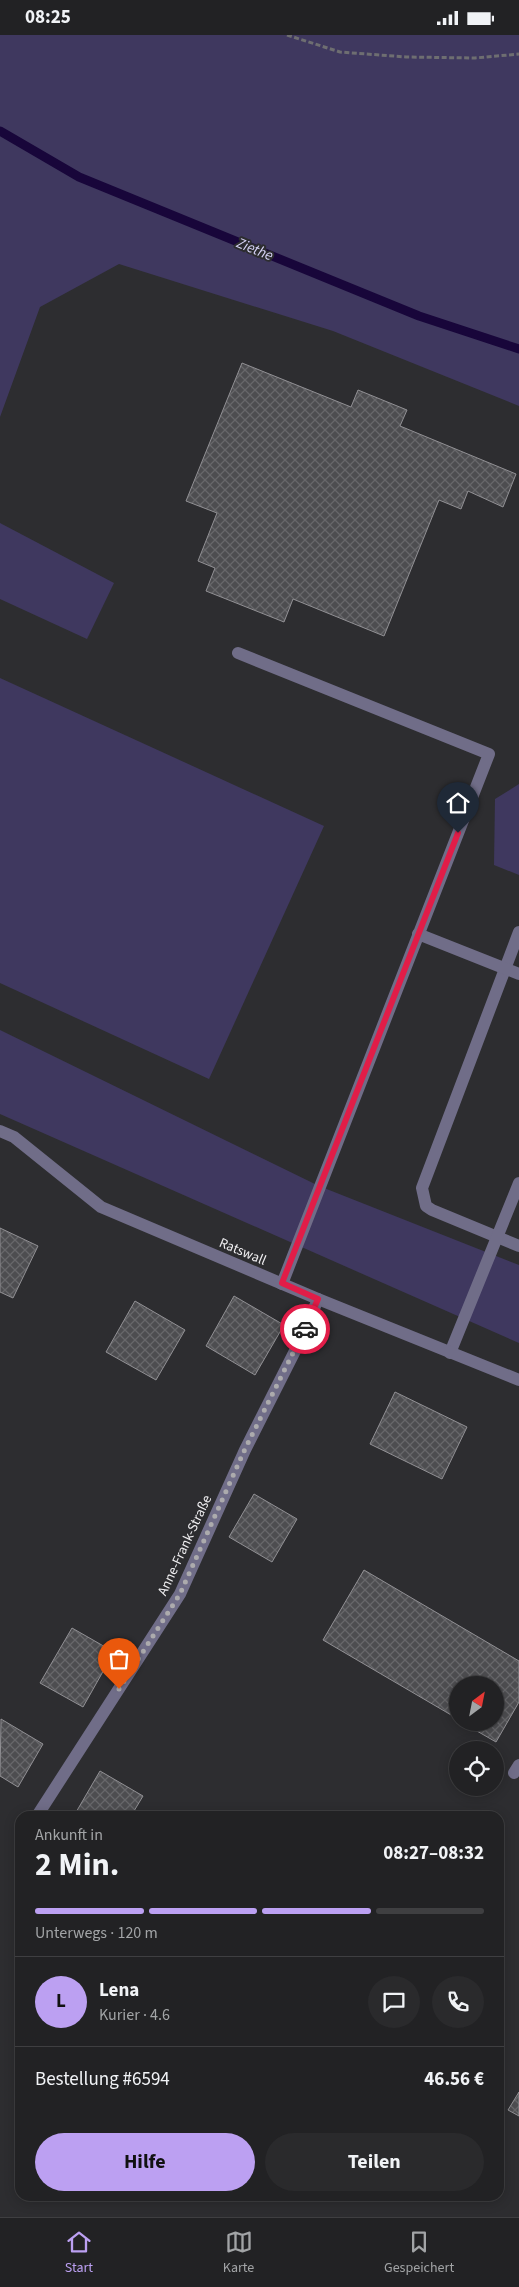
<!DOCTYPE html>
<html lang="de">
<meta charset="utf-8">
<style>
:root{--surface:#222224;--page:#2a2a2c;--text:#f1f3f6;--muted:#a2a4a6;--line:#3f3f41;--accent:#bca0f2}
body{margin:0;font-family:"Source Sans 3",sans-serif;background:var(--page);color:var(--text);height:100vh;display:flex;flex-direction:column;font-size:19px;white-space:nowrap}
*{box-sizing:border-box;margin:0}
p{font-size:16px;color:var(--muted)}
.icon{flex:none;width:28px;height:28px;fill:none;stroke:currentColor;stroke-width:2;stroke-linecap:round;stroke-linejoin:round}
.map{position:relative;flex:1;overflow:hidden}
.sheet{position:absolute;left:15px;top:1776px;width:489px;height:390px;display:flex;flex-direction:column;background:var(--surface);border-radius:15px;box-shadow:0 2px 12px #0003,0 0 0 1px var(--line)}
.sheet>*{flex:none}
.needle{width:32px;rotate:32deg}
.tools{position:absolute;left:449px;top:1641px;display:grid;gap:10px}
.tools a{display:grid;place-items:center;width:55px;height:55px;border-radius:50%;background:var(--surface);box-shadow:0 2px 12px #0003,0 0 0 1px var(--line);font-size:25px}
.pin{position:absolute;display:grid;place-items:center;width:42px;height:42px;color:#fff;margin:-51px -21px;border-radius:50% 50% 50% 0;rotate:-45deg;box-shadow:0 0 5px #0007}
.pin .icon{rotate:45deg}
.courier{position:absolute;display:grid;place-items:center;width:50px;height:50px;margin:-25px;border:4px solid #e11d48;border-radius:50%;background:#fff;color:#222;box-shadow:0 1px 6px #0007}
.overview em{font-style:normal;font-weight:700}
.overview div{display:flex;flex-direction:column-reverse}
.overview{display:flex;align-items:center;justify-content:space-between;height:85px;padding:0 20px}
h1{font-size:32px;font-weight:700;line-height:38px}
.bar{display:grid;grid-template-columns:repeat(4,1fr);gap:8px 5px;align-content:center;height:60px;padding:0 20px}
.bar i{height:6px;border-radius:4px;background:var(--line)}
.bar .selected{background:var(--accent)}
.bar p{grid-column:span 4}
.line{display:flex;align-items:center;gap:12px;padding:0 20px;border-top:1px solid var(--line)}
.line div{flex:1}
.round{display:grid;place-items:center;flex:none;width:52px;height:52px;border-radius:26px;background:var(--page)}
.primary-button{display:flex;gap:10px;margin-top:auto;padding:10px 20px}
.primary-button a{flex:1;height:58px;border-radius:30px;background:var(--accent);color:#111;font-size:20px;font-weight:700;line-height:58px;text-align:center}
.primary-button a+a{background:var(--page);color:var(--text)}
.status{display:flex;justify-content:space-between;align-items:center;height:35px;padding:0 25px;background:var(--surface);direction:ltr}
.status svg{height:14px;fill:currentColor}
.tab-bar{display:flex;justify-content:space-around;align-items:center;height:70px;border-top:1px solid var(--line);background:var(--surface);font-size:14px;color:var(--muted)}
.tab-bar a{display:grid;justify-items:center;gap:2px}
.tab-bar .selected{color:var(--accent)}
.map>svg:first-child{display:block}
</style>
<div class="status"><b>08:25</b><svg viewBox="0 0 49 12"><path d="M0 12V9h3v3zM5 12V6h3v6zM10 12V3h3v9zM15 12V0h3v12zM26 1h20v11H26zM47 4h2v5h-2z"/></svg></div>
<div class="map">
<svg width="519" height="2182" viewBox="0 0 519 2182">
<defs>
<pattern id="building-cross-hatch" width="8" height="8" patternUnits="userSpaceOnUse" patternTransform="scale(1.25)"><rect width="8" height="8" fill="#4d4d50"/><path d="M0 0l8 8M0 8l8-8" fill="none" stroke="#67676a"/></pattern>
</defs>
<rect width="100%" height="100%" fill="#2d2d30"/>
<!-- grass -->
<g fill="#3f385f">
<polygon points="0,0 519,0 519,371 333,296 119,229 40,272 0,382"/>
<polygon points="0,488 114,548 87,604 0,564"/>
<polygon points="0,643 324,791 209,1044 0,948"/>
<polygon points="519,749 519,840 494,830 495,764"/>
<polygon points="0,995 319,1151 519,1230 519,1308 0,1079"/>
</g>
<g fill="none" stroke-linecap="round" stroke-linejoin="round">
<!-- stream -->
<polyline stroke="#18063a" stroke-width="9" points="0,96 79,142 419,281 519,314"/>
</g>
<!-- building -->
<g fill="url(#building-cross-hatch)" stroke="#919094">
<polygon points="242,328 351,372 358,355 407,375 400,391 516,439 503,472 468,456 461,474 439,465 384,601 293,564 284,587 206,556 215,533 198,526 217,478 186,466"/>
<polygon points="0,1193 38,1211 13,1263 0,1257"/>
<polygon points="234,1261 284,1290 255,1340 206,1311"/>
<polygon points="135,1266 185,1295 156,1345 106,1317"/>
<polygon points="395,1357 467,1392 442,1444 370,1409"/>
<polygon points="254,1459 297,1484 272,1527 229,1502"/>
<polygon points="364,1535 519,1626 519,1667 496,1707 463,1688 495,1688 495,1650 458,1650 458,1684 323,1605"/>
<polygon points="72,1593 114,1617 83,1672 40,1648"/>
<polygon points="1,1684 43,1709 18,1752 0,1741"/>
<polygon points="100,1736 143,1761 131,1781 78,1781 75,1779"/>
<polygon points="519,2057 519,2081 508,2075"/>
</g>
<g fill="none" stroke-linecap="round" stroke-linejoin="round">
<!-- path -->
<polyline stroke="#6e6e71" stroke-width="3" stroke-dasharray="5 2.5" stroke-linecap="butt" points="287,0 340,17 406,22 475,23 519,19"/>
<!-- lane -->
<g stroke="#706d88" stroke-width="12">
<polyline points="238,618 489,719 282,1249"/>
<polyline points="519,897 422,1153 426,1171 432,1175 519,1211"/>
<polyline points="418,899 519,939"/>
<polyline points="450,1318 519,1148"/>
<polyline points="514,1738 519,1730"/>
</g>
<!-- street -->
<g stroke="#706d88" stroke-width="12">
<polyline points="0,1096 14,1102 101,1172 318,1264 519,1345"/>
<polyline points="37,1781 180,1559 245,1415 303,1300 318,1264"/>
</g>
</g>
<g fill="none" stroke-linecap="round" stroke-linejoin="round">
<!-- done -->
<polyline stroke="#acabad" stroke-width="5" stroke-dasharray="0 9" points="119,1654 180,1559 245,1414 305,1294"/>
<!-- route -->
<polyline stroke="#e11d48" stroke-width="6" points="305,1294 318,1264 282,1248 458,798"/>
</g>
<g text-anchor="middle" stroke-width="4" stroke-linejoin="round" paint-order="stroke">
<!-- street labels -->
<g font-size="14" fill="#f0eff1" stroke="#2d2d30">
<text transform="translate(243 1216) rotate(23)" y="5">Ratswall</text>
<text transform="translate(184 1510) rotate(-65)" y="5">Anne-Frank-Straße</text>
</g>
<!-- water labels -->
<g font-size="15" font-style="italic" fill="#d8d4f8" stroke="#2d2d30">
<text transform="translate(255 214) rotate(22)" y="5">Ziethe</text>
</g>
</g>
</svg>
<div class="tools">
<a><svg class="needle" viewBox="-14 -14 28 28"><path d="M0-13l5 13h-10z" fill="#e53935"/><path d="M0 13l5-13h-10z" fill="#a2a4a6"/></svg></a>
<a><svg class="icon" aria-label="locate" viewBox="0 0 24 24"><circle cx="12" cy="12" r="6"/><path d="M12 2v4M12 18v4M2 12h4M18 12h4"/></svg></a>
</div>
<div class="pin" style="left:119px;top:1654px;background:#ea580c"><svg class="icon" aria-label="bag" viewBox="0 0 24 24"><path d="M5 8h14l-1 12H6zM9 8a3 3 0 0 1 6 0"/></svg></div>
<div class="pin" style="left:458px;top:798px;background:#1f2937"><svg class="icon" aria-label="home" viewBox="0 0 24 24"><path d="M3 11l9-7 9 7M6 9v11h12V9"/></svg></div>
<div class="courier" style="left:305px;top:1294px"><svg class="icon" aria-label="car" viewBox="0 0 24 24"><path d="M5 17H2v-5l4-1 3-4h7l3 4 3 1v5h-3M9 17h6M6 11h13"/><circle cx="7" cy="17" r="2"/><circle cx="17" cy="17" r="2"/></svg></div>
<section class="sheet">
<div class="overview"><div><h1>2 Min.</h1><p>Ankunft in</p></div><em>08:27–08:32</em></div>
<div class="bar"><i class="selected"></i><i class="selected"></i><i class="selected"></i><i></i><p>Unterwegs · 120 m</p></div>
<div class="line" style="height:90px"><b class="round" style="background:var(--accent);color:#111">L</b><div><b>Lena</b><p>Kurier · 4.6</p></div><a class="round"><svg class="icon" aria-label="chat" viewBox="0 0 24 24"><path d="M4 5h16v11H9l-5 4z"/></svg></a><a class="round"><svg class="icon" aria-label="phone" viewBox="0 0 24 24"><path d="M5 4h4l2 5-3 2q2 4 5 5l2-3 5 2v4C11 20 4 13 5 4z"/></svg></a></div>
<div class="line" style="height:65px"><div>Bestellung #6594</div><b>46.56 €</b></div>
<div class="primary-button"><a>Hilfe</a><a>Teilen</a></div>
</section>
</div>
<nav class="tab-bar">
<a class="selected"><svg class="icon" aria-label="home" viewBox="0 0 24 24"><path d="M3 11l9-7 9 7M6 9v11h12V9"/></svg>Start</a>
<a><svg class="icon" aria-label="map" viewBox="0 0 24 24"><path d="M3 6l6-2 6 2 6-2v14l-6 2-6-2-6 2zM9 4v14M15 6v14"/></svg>Karte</a>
<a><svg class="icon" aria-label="saved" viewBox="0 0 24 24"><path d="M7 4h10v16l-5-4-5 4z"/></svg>Gespeichert</a>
</nav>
